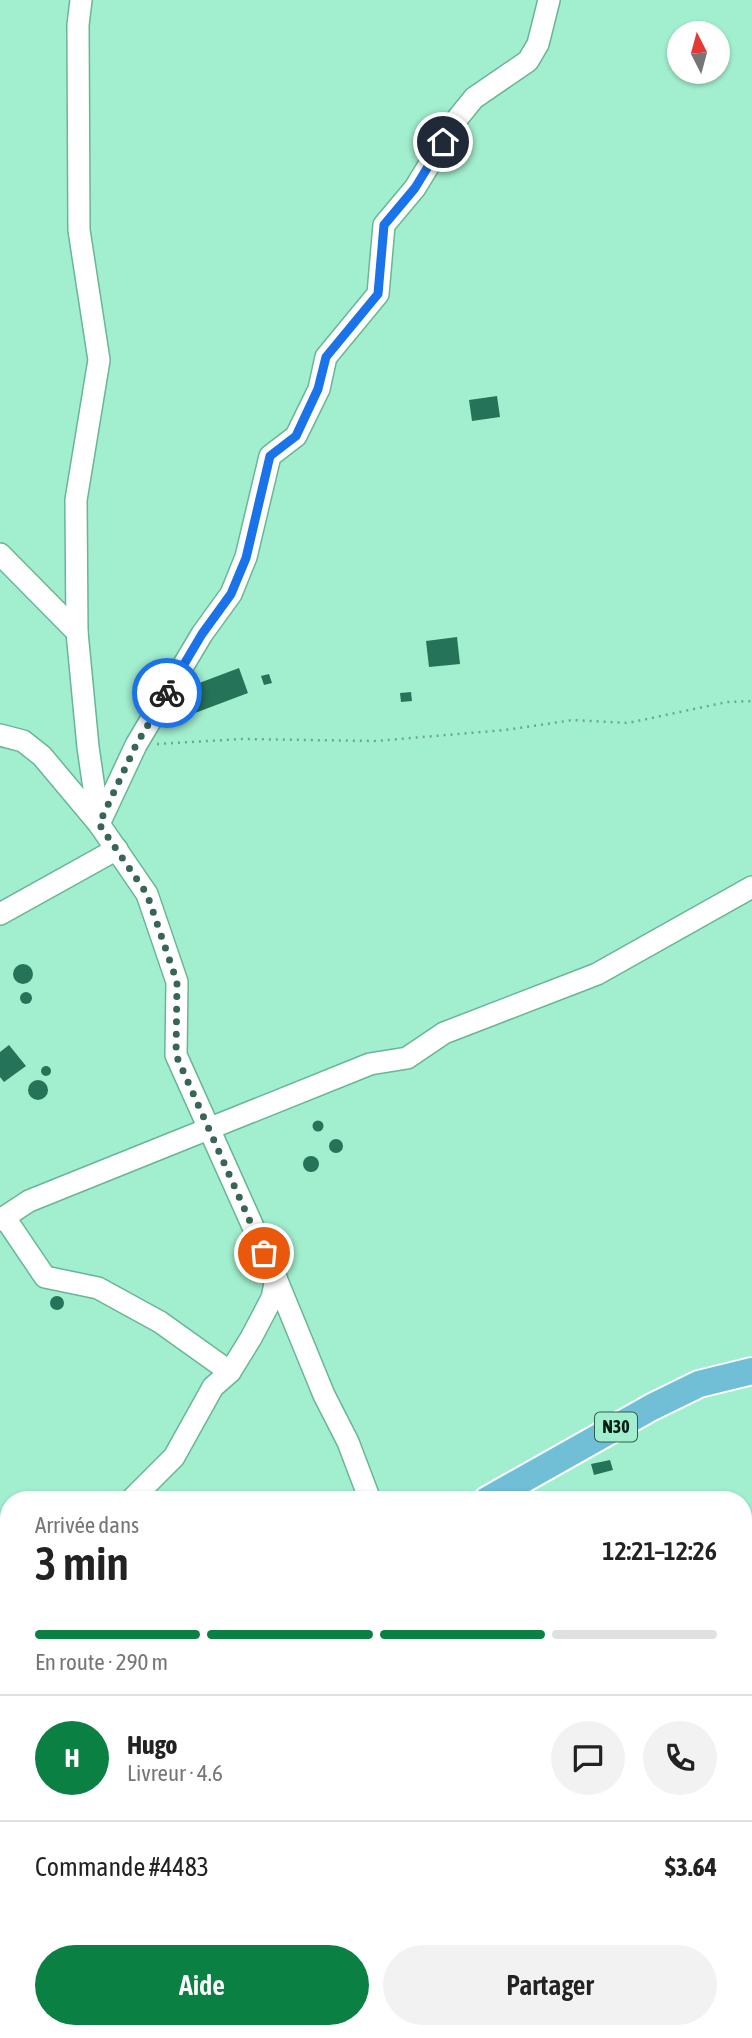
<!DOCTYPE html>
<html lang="fr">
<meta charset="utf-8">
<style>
:root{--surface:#fff;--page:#f2f2f2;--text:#222;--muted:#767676;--line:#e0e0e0;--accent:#0b8043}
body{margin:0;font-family:"Asap Condensed",sans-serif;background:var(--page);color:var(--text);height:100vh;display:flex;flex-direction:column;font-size:26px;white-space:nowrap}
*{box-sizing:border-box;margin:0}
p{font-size:23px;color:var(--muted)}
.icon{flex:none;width:38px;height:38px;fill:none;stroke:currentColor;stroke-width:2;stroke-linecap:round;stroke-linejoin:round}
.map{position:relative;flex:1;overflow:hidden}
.sheet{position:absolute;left:0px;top:1491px;width:752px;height:548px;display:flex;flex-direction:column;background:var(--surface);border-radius:28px 28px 0 0;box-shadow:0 2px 5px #0004}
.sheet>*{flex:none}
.needle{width:46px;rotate:354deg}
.controls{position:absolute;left:667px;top:21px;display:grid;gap:14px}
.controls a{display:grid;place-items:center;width:63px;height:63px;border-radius:50%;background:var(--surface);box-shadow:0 2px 5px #0004;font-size:35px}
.pin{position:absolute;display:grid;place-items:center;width:60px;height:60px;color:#fff;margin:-30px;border:4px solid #fff;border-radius:50%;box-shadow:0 2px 7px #0007}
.courier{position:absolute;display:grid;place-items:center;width:70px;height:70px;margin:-35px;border:5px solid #1a73e8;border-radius:50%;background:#fff;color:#222;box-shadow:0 2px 9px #0007}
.head em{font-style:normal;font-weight:600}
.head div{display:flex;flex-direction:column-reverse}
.head{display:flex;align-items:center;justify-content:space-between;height:119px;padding:0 35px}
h1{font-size:46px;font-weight:600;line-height:52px}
.bar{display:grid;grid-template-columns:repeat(4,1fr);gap:10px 7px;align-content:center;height:84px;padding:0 35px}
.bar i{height:9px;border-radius:5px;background:var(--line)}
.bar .current{background:var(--accent)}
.bar p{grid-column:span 4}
.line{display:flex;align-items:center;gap:18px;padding:0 35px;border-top:2px solid var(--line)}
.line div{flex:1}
.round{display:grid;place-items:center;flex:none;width:74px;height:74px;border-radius:37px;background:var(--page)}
.action{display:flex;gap:14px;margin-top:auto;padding:14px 35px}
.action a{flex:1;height:80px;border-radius:42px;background:var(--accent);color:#fff;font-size:28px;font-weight:600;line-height:80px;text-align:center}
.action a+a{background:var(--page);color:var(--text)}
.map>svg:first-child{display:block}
</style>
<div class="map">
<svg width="752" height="2038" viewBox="0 0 752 2038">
<rect width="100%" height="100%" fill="#a2efcf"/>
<!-- building -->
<g fill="#257459">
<polygon points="497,396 500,417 472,421 469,400"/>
<polygon points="457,637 460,664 429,667 426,641"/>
<polygon points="239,668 248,693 187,716 178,691"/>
<polygon points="269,674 272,683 264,685 261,676"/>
<polygon points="411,692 412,701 401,702 400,693"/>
<circle cx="23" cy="974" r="10"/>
<circle cx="26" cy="998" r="6"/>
<polygon points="9,1045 26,1066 4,1082 0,1077 0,1052"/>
<circle cx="46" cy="1071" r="5"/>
<circle cx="38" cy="1090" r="10"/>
<circle cx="318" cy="1126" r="5.5"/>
<circle cx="336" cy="1146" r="7"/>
<circle cx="311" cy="1164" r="8"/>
<circle cx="57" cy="1303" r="7"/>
<polygon points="610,1460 613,1470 594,1475 591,1464"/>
</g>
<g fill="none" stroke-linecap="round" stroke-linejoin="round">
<defs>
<g id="minor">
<polyline points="81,0 78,25 79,230 99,360 76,500 77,632 88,747 99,823"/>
<polyline points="0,554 77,632"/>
<polyline points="0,735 23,741 42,756 99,824 147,894 177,982 176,1055 276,1278 324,1395 348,1442 370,1500"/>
<polyline points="99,824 136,745 202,634 231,594 246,557 270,456 296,436 319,389 326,357 378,294 384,225 415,188 457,119 474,98 528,61 538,44 549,0"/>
<polyline points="0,914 117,849"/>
<polyline points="5,1218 45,1277 98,1288 160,1322 230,1372"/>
<polyline points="0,1220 29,1201 370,1064 407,1058 444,1033 597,974 752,887"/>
<polyline points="131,1500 174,1457 213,1387 230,1372 251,1338 272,1298 276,1278"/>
<polyline points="0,1730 9,1741"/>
<polyline points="315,2030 320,2038"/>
</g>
<g id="major">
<polyline points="487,1500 652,1407 699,1384 752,1371"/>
<polyline points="0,1673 9,1670"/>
</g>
</defs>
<!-- minor casing -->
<use href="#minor" stroke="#69b597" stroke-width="24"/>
<!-- major casing -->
<use href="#major" stroke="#fff" stroke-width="30"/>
<!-- path -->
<g stroke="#6ba78e" stroke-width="2.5" stroke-dasharray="2 5" stroke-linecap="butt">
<polyline points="157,744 242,739 376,741 505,730 573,720 628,723 727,702 752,701"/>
<polyline points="744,1993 752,2006"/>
</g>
<!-- minor -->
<use href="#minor" stroke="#fff" stroke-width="21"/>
<!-- major -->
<use href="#major" stroke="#70bfd7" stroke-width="26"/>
</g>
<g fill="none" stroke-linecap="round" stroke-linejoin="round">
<!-- done -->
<polyline stroke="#396654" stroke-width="7" stroke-dasharray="0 12.6" points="167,693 136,745 99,824 147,894 177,982 176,1055 264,1253"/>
<!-- route -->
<polyline stroke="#1a73e8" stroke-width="9" points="167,693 202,634 231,594 246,558 270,456 296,436 318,389 326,357 378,294 384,225 415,188 443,142"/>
</g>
<g text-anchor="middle" stroke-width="6" stroke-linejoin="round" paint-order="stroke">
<!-- shield labels -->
<rect fill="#a2efcf" stroke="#315c4b" stroke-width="2" x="595" y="1412.5" width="42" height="29" rx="5"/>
<g font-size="18" font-weight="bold" fill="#001d12">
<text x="616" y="1433">N30</text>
</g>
</g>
</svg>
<div class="controls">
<a><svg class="needle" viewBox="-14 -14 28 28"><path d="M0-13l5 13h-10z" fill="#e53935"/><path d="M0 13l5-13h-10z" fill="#767676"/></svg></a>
</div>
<div class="pin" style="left:264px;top:1253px;background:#ea580c"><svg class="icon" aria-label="bag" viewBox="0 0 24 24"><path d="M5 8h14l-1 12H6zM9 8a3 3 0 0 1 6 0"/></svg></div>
<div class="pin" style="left:443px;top:142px;background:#1f2937"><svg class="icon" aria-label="home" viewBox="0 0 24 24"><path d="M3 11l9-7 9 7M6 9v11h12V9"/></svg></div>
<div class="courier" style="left:167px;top:693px"><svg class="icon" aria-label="bike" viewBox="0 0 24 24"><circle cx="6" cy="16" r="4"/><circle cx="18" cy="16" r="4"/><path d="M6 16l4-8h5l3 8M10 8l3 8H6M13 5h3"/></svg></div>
<section class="sheet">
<div class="head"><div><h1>3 min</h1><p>Arrivée dans</p></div><em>12:21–12:26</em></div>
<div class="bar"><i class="current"></i><i class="current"></i><i class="current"></i><i></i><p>En route · 290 m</p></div>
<div class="line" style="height:126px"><b class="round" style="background:var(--accent);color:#fff">H</b><div><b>Hugo</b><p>Livreur · 4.6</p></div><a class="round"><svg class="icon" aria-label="chat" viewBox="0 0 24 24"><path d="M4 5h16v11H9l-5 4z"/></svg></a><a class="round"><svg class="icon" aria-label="phone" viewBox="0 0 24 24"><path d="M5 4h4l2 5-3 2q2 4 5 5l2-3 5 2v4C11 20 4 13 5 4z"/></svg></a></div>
<div class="line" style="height:91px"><div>Commande #4483</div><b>$3.64</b></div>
<div class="action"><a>Aide</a><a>Partager</a></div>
</section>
</div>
